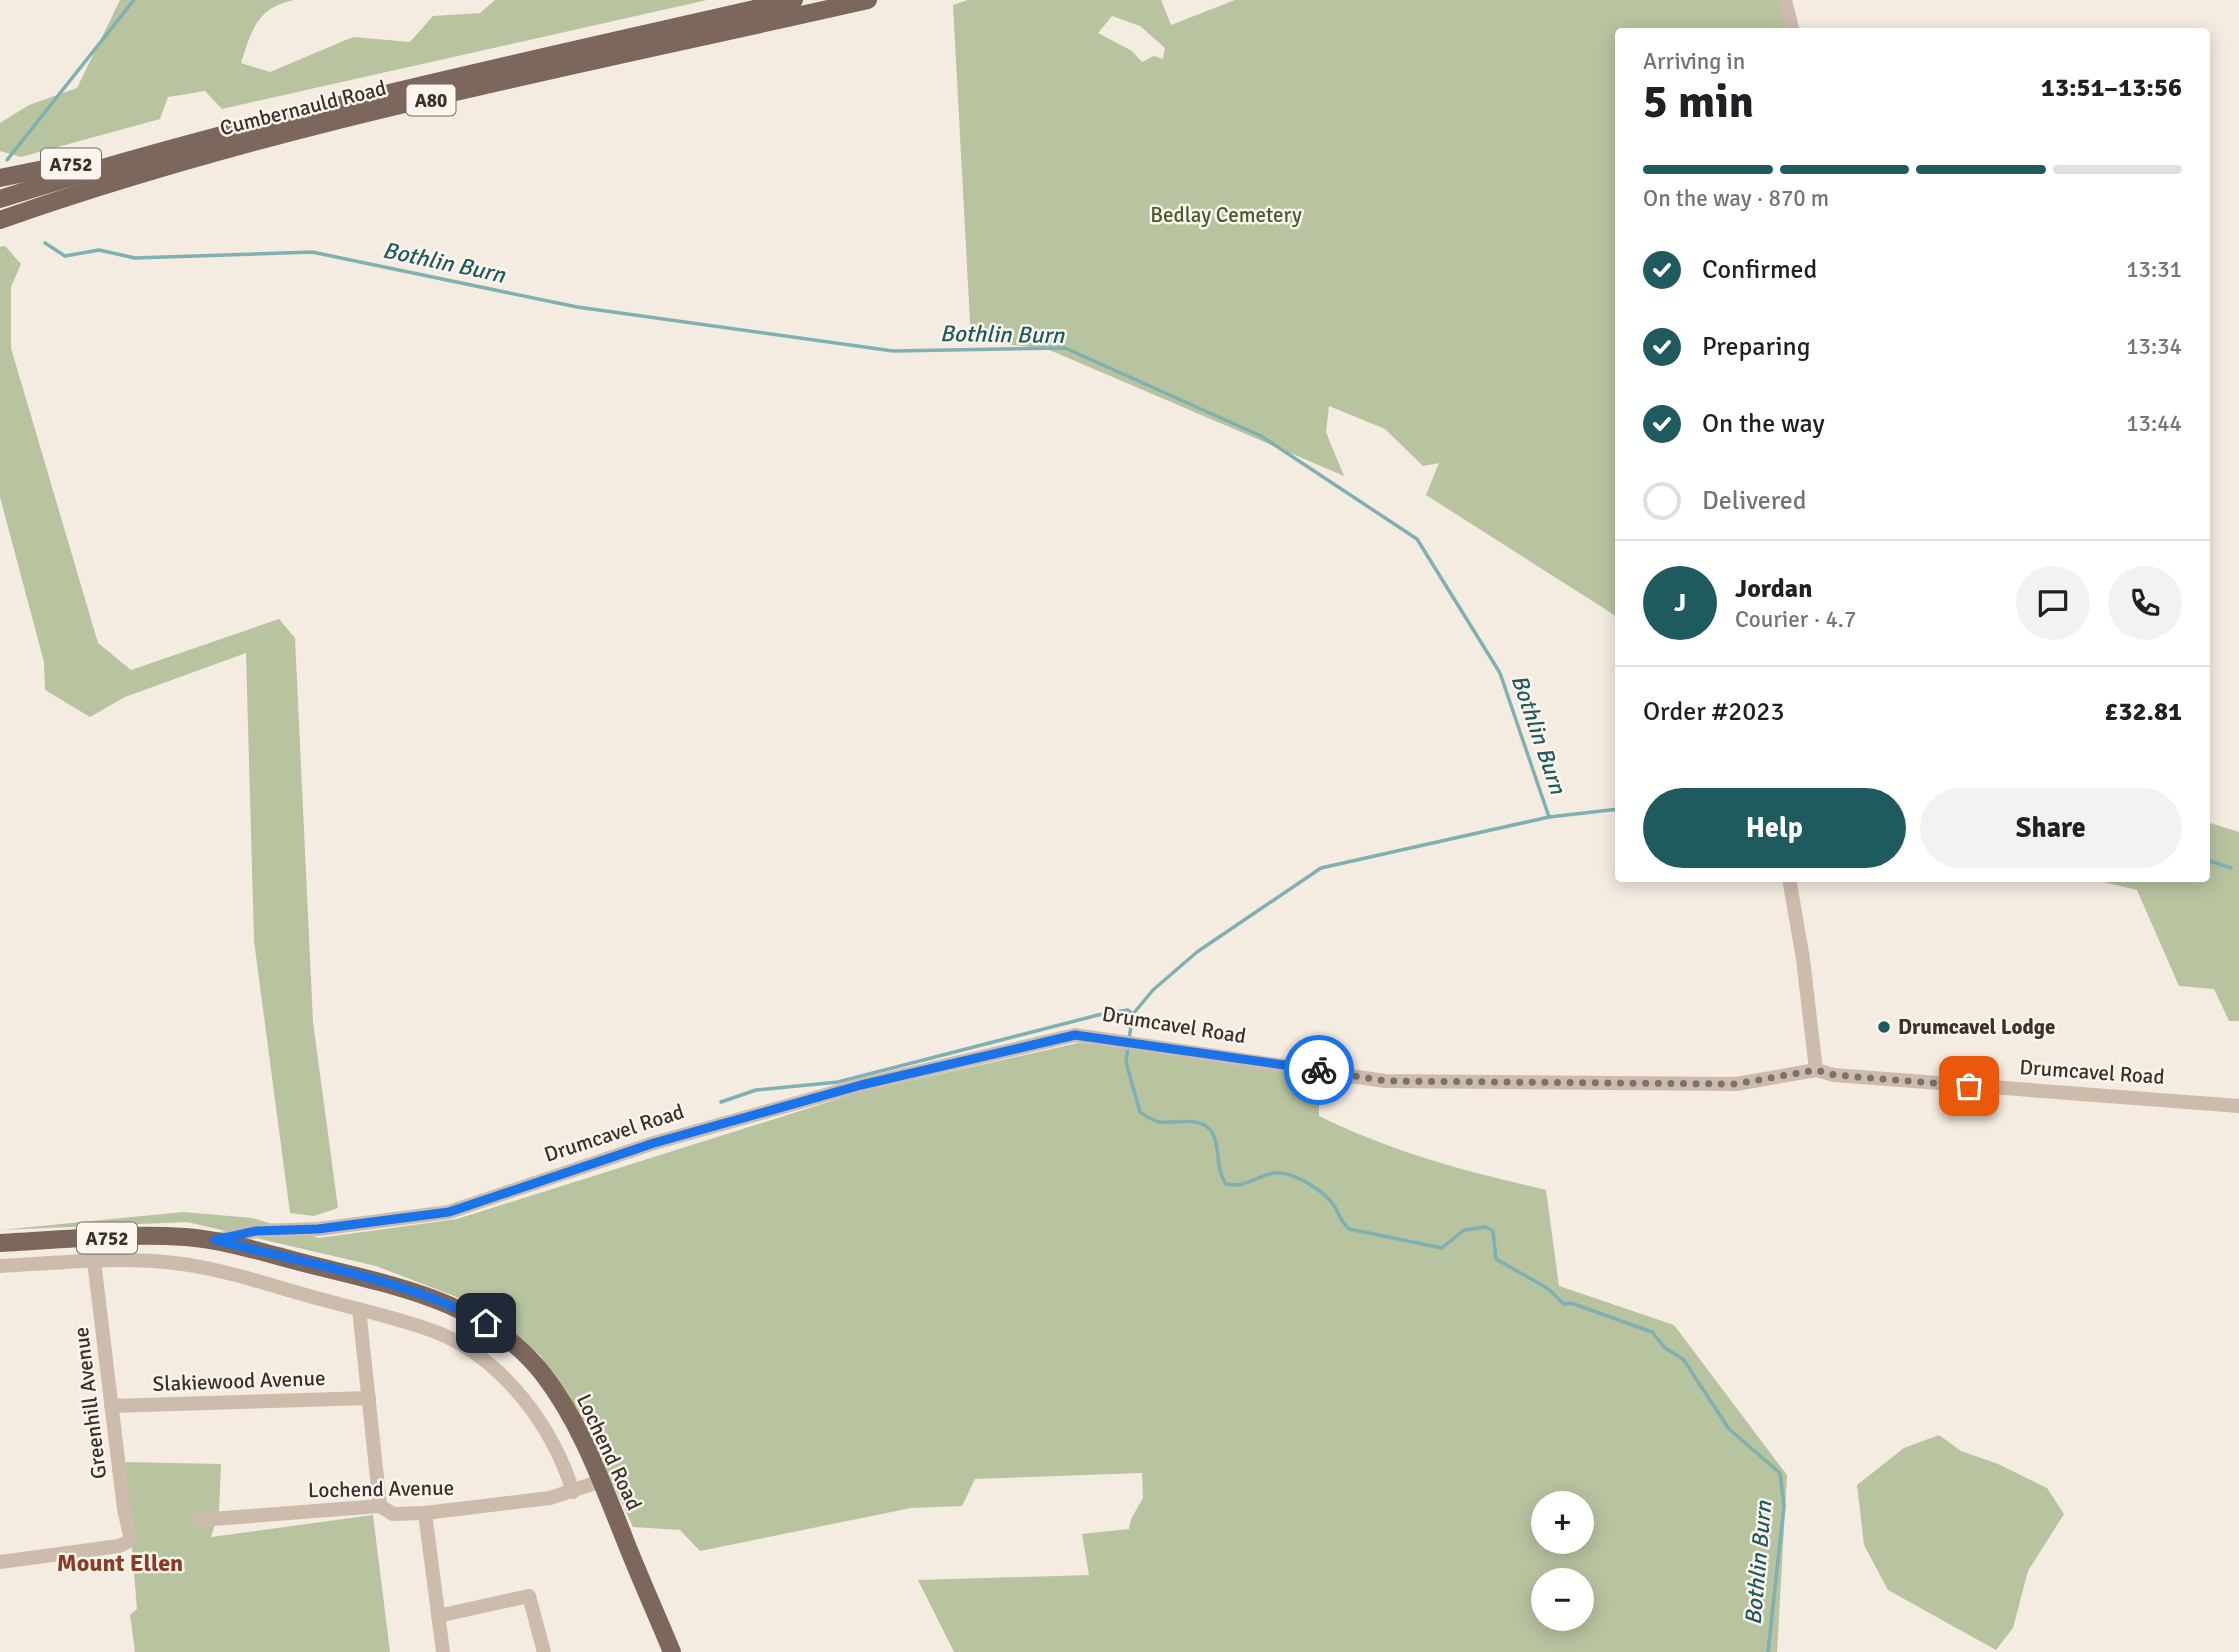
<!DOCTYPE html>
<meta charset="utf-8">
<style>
:root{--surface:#fff;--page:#f2f2f2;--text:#202124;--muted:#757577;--line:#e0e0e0;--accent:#1f5a5e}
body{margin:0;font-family:Signika,sans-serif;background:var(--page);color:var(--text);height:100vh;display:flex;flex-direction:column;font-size:26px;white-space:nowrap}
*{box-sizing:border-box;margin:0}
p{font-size:23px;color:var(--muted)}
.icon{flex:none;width:38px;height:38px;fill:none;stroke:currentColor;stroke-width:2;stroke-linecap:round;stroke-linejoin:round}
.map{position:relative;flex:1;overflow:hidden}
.side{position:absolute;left:1615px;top:28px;width:595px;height:854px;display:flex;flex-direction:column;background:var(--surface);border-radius:7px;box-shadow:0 4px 18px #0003}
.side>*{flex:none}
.fabs{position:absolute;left:1531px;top:1491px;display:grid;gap:14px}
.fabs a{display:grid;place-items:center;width:63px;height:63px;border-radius:50%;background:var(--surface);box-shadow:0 4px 18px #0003;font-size:35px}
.pin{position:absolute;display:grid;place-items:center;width:60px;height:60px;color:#fff;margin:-30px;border-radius:14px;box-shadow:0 4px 10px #0006}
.courier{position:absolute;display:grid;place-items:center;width:70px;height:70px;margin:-35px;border:5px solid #1a73e8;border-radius:50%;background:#fff;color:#222;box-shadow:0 2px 9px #0007}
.headline em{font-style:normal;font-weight:800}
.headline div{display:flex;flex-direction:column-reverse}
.headline{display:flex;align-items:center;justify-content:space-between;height:119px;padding:0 28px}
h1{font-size:46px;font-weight:800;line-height:52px}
.bar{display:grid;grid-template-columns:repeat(4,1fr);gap:10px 7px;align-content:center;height:84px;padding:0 28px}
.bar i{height:9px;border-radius:5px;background:var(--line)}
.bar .active{background:var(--accent)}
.bar p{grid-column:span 4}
.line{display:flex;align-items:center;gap:18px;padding:0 28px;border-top:2px solid var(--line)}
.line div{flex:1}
.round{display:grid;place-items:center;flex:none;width:74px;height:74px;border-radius:37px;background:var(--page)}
ol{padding:0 28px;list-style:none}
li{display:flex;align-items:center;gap:21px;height:77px}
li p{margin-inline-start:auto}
li .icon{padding:7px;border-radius:50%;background:var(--accent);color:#fff;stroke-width:4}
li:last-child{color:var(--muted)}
li i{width:38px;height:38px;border:4px solid var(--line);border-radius:50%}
.action{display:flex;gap:14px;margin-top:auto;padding:14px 28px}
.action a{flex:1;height:80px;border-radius:42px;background:var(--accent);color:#fff;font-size:28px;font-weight:800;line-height:80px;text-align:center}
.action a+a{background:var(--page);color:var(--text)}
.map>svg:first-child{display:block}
</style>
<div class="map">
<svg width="2239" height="1652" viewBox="0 0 2239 1652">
<rect width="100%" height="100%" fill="#f4ebe1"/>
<!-- green -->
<g fill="#b8c4a0" fill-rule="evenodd">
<path d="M120,0H294C257,8 252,29 241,63L270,72L353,37L410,42L433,16L480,13L495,0H707L222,109L205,91L168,97L160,119L21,157L0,151V123L29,105L77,88Z"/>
<path d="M968,0H1161L1171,25L1235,0H1778L1787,31L1619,32V618L1426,495L1439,463L1423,466L1385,429L1329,406L1326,432L1344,476L1047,349L971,340L953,5ZM1112,16L1140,26L1165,48L1163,59L1154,56L1142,62L1132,51L1098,33Z"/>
<polygon points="5,246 21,264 11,287 11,348 98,643 131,670 279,619 295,638 313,1022 338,1208 314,1216 290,1213 254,941 246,653 125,697 90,717 45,690 44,662 0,497 0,247"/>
<polygon points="2207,822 2239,832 2239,1021 2229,1021 2214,989 2179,986 2137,890 2091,879 2207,878"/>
<path d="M1078,1043L1155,1049L1319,1077V1116C1392,1152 1468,1172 1546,1190L1559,1286L1674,1325L1787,1475L1777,1652H954L918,1580L1089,1575L1082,1534L1129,1529L1131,1519L1143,1498L1142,1473L975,1479L962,1506L911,1508L700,1551L680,1530L633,1527L600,1457L541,1356L480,1306L376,1266L187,1222L0,1230L183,1212L252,1218L319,1238L457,1219L860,1092ZM1544,1503H1582V1542H1544ZM1544,1580H1582V1619H1544Z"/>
<polygon points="1939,1435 1961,1451 1998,1464 2047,1488 2064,1514 2028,1571 2013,1628 1996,1650 1888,1590 1864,1545 1857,1485 1904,1448"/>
<polygon points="125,1462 221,1464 219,1512 211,1537 373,1515 390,1652 135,1652 130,1615 137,1609"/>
</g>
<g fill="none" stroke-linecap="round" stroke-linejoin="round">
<!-- stream -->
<g stroke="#7fb0b2" stroke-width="3.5">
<polyline points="7,160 134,0"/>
<polyline points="45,243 65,256 99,250 135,258 312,252 577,307 893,351 1065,348 1261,436 1417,539 1500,673 1549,817 1321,868 1197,952 1153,990 1133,1014 1129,1039"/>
<polyline points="1549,817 1619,809"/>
<polyline points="2207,860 2231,868"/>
<path d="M1128,1047L1126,1062L1140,1112C1146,1116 1153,1121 1159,1122C1179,1124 1204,1114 1214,1136C1220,1152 1216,1170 1226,1184C1246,1188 1255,1177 1273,1173C1292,1170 1325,1191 1335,1207C1340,1216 1341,1222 1349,1229L1442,1248L1464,1230L1486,1227L1493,1231L1496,1259L1547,1288L1564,1304L1571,1303L1652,1332L1665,1348L1683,1359L1729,1429L1780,1473L1784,1506L1768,1652"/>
<polyline points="721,1102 756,1090 838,1082 1098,1015 1128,1010 1133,1014"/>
</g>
<!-- minor -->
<g stroke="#cdbbac" stroke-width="14">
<polyline points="1785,0 1793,32"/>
<polyline points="1789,878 1803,959 1816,1070"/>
<polyline points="216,1240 256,1231 318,1229 449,1212 654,1143 861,1085 1075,1035 1385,1081 1736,1084 1816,1070 1834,1075 2239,1106"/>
<path d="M0,1266C58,1263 117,1256 175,1263C225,1269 275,1287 324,1300C363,1311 404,1319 441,1334C505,1362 553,1427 573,1492"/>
<polyline points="359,1309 380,1506"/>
<polyline points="111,1406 369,1398"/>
<polyline points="425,1513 443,1652"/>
<polyline points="200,1520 380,1506 393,1514 425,1513 550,1498 601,1481"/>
<polyline points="0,1562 119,1546 131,1540 124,1509 94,1261"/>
<polyline points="438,1616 529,1596 544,1652"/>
</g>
<!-- major -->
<g stroke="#7d675c" stroke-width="18">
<polyline points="0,178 93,159"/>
<path d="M0,199C260,117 528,61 794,0"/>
<path d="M0,220C281,121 578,66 868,0"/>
<path d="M0,1243C61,1240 124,1233 185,1237C225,1240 265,1253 304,1263C390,1285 485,1300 543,1374C580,1422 601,1480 623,1535C638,1574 656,1613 672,1652"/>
</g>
</g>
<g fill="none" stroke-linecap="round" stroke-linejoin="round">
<!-- done -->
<polyline stroke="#7c716b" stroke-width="7" stroke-dasharray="0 12.6" points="1319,1070 1385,1081 1735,1084 1816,1070 1835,1075 1969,1086"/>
<!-- route -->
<path stroke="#1a73e8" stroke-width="9" d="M486,1323C410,1280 300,1262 215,1240L256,1231L318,1229L449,1212L654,1143L861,1085L1075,1035L1319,1070"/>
</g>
<!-- markers -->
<circle fill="#1f5a5e" stroke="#fbf5ee" stroke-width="2.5" cx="1884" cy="1027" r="7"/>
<g text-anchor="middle" stroke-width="5" stroke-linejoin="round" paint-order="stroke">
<!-- shield labels -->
<g fill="#fbf5ee" stroke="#756b66" stroke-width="2">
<rect x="406.5" y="84.5" width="49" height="31" rx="5"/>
<rect x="41" y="148.5" width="60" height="31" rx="5"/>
<rect x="77" y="1222.5" width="60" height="31" rx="5"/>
</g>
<g font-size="19" font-weight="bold" fill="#3b302b">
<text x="431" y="107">A80</text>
<text x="71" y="171">A752</text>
<text x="107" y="1245">A752</text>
</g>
<!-- street labels -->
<g font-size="21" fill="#3b302b" stroke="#fbf5ee">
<text transform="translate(303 108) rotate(-14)" y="7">Cumbernauld Road</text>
<text transform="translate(1174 1025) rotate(9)" y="7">Drumcavel Road</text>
<text transform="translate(2092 1072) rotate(4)" y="7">Drumcavel Road</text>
<text transform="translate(614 1133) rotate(-18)" y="7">Drumcavel Road</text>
<text transform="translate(239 1381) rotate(-2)" y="7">Slakiewood Avenue</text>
<text transform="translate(90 1403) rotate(-97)" y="7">Greenhill Avenue</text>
<text transform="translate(609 1452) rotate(65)" y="7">Lochend Road</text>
<text transform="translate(381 1489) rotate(-1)" y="7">Lochend Avenue</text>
</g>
<!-- park labels -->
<g font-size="21" fill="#4a5a2e" stroke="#fbf5ee">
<text x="1226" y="222">Bedlay Cemetery</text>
</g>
<!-- poi labels -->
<g font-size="21" font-weight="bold" fill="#3b302b" stroke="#fbf5ee" text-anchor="start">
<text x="1898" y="1034">Drumcavel Lodge</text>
</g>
<!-- water labels -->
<g font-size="23" font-style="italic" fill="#1f5a5e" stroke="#fbf5ee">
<text transform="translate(444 262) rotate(12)" y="8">Bothlin Burn</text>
<text transform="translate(1002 334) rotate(1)" y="8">Bothlin Burn</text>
<text transform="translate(1539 734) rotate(71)" y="8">Bothlin Burn</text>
<text transform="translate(1758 1563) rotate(-85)" y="8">Bothlin Burn</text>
</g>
<!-- quarter labels -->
<g font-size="24" font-weight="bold" fill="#8c3b22" stroke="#fbf5ee">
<text x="120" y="1571">Mount Ellen</text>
</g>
</g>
</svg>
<div class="fabs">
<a>+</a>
<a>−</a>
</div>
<div class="pin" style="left:1969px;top:1086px;background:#ea580c"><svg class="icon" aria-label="bag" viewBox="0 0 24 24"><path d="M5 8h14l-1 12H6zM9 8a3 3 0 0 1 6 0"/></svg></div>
<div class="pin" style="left:486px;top:1323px;background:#1f2937"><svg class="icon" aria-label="home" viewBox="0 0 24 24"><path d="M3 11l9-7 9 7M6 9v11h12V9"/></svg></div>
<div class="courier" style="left:1319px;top:1070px"><svg class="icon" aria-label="bike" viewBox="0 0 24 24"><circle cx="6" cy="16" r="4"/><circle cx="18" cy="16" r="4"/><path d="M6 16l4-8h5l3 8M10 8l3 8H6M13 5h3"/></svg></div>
<section class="side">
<div class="headline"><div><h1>5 min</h1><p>Arriving in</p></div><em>13:51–13:56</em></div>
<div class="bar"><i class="active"></i><i class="active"></i><i class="active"></i><i></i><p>On the way · 870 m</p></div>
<ol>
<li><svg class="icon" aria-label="check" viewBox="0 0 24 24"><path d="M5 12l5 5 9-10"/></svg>Confirmed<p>13:31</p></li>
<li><svg class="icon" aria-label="check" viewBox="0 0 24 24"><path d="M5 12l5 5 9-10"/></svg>Preparing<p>13:34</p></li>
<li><svg class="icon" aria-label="check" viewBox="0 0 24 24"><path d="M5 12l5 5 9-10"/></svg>On the way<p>13:44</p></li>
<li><i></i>Delivered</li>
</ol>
<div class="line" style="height:126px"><b class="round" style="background:var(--accent);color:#fff">J</b><div><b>Jordan</b><p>Courier · 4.7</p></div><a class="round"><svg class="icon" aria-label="chat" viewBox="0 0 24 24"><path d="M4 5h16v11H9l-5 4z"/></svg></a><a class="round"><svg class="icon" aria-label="phone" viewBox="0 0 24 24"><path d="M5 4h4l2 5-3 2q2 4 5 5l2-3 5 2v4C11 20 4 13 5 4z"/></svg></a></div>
<div class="line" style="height:91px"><div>Order #2023</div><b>£32.81</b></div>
<div class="action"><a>Help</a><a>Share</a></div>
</section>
</div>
